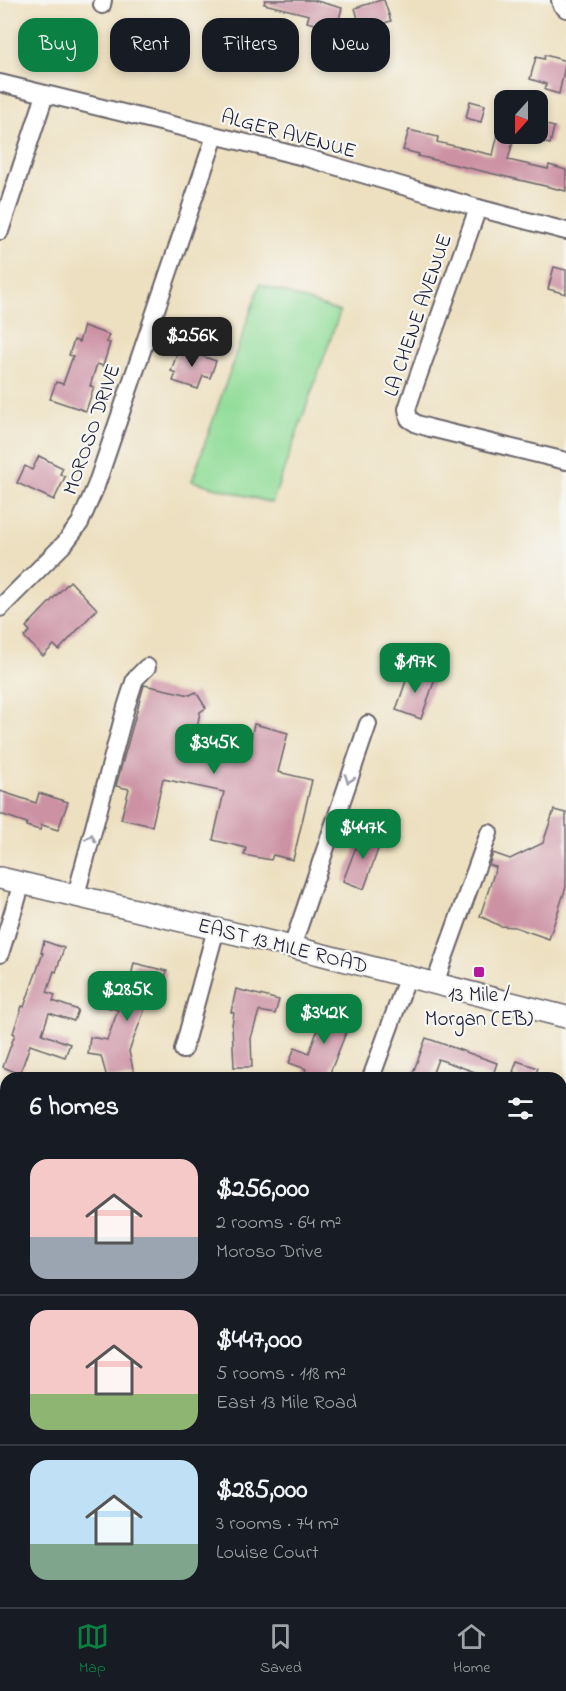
<!DOCTYPE html>
<html lang="en">
<head>
<meta charset="utf-8">
<style>
  :root { --surface:#171b24; --page:#20242c; --text:#f1f3f6; --muted:#9ea1a6; --line:#363941; --accent:#0b8043 }
  body { margin:0; font-family:"Indie Flower",sans-serif; background:var(--page); color:var(--text); height:100vh; display:flex; flex-direction:column; font-size:22px; white-space:nowrap }
  * { box-sizing:border-box; margin:0 }
  p { font-size:20px; color:var(--muted) }
  .icon { flex:none; width:33px; height:33px; fill:none; stroke:currentColor; stroke-width:2; stroke-linecap:round; stroke-linejoin:round }
  .map { position:relative; flex:1; overflow:hidden }
  .side { position:absolute; left:0px; top:1072px; width:567px; height:536px; display:flex; flex-direction:column; background:var(--surface); border-radius:18px 18px 0 0; box-shadow:0 3px 9px #0003 }
  .side>* { flex:none }
  .banner { position:absolute; left:18px; top:18px; width:531px; height:54px; display:flex; gap:12px }
  .needle { width:39px; rotate:201deg }
  .controls { position:absolute; left:494px; top:90px; display:grid; gap:12px }
  .controls a { display:grid; place-items:center; width:54px; height:54px; border-radius:12px; background:var(--surface); box-shadow:0 3px 9px #0003; font-size:30px }
  .price { position:absolute; translate:-50% -51px; padding:0 14px; border-radius:12px; background:var(--accent); color:#fff; font-size:20px; line-height:39px; filter:drop-shadow(0 2px 3px #0008) }
  .price::after { content:''; position:absolute; left:50%; top:36px; width:18px; height:14px; margin-left:-9px; background:inherit; clip-path:polygon(0 0,100% 0,50% 100%) }
  .price.on { background:#222; color:#fff }
  ul { padding:0; list-style:none }
  li { display:flex; align-items:center; gap:18px; height:150px; padding:0 30px }
  li+li { border-top:2px solid var(--line) }
  li span { display:grid; place-items:center; flex:none; width:168px; height:120px; border-radius:18px; color:#555 }
  li>.icon { margin-inline-start:auto }
  span .icon { width:72px; height:72px; fill:#fffc; stroke-width:1 }
  li b { font-size:26px }
  h2 { display:flex; justify-content:space-between; align-items:center; height:72px; padding:0 30px; font-size:26px }
  .tag { padding:0 21px; border-radius:18px; background:var(--surface); box-shadow:0 3px 9px #0003; font-size:21px; line-height:54px }
  .tag.on { background:var(--accent); color:#fff }
  .tabs { display:flex; justify-content:space-around; align-items:center; height:84px; border-top:2px solid var(--line); background:var(--surface); font-size:16px; color:var(--muted) }
  .tabs a { display:grid; justify-items:center; gap:3px }
  .tabs .on { color:var(--accent) }
  .map>svg:first-child { display:block }
  .green { fill:#92dd99; stroke:#5a806a; stroke-width:1.5 }
  .building { fill:#cc92a4 }
  .lines { fill:none; stroke-linecap:round; stroke-linejoin:round }
  .minor-casing { stroke:#69646a; stroke-width:20 }
  .major-casing { stroke:#69646a; stroke-width:24 }
  .minor { stroke:#fff; stroke-width:16 }
  .major { stroke:#fff; stroke-width:21 }
  .oneway { stroke:#9c9ca7 }
  .poi-dot { fill:#b5179e; stroke:#f6f6f2; stroke-width:2 }
  .labels { text-anchor:middle; stroke-width:4.5; stroke-linejoin:round; paint-order:stroke }
  .street-label { font-size:21px; fill:#22223b; stroke:#f6f6f2 }
  .poi-label { font-size:21px; fill:#22223b; stroke:#f6f6f2 }
</style>
</head>
<body>
<div class="map">
<svg width="566" height="1607" viewBox="0 0 566 1607">
  <rect width="100%" height="100%" fill="#f6f6f2"/>
  <filter id="ink" filterUnits="userSpaceOnUse"><feTurbulence type="fractalNoise" baseFrequency=".0167" numOctaves="2"/><feDisplacementMap in="SourceGraphic" scale="12" xChannelSelector="R" yChannelSelector="G"/><feConvolveMatrix kernelMatrix="1 2 1 2 8 2 1 2 1" color-interpolation-filters="sRGB"/></filter>
  <filter id="wash" filterUnits="userSpaceOnUse"><feTurbulence type="fractalNoise" baseFrequency=".008" numOctaves="4" result="noise"/><feDisplacementMap in="SourceGraphic" scale="24" xChannelSelector="R" yChannelSelector="G"/><feGaussianBlur stdDeviation="1.35" result="paint"/><feColorMatrix in="noise" values="0 0 0 0 0 0 0 0 0 0 0 0 0 0 0 0 0 1.4 0 .05"/><feComposite in="paint" operator="in"/></filter>
  <g filter="url(#wash)">
    <rect width="100%" height="100%" fill="#ede0c0"/>
    <polygon class="green" points="260,284 340,312 272,503 192,481"/>
    <g id="blocks">
      <g class="building">
        <polygon points="265,0 313,0 342,8 336,30 307,22 309,15 264,4"/>
        <polygon points="381,0 384,0 391,21 361,30 355,8"/>
        <polygon points="545,55 566,61 559,94 545,90 546,84 530,79 536,57 544,59"/>
        <polygon points="470,101 485,105 481,122 466,118"/>
        <polygon points="539,123 554,127 550,144 534,140"/>
        <polygon points="409,130 438,137 437,142 493,155 498,134 515,134 508,160 548,169 549,165 566,170 566,191 418,156 419,154 403,150"/>
        <polygon points="554,267 566,270 566,294 548,289"/>
        <polygon points="84,326 109,335 106,342 110,343 103,366 97,364 90,386 94,387 86,411 50,399 56,382 63,384 73,356 69,355 74,340 79,342"/>
        <polygon points="179,348 216,361 210,378 203,376 198,389 173,381 176,373 171,371"/>
        <polygon points="39,456 63,468 60,474 65,477 54,500 17,483 25,466 32,470"/>
        <polygon points="70,581 97,609 59,650 54,645 43,656 24,637 30,631 26,627"/>
        <polygon points="410,669 435,679 421,719 396,710"/>
        <polygon points="144,685 190,695 196,692 206,708 200,712 196,734 249,746 254,724 288,733 278,772 312,780 293,860 273,855 271,860 244,855 246,848 213,840 224,792 163,779 152,826 121,819 129,789 116,786"/>
        <polygon points="0,791 36,803 39,793 68,802 58,830 42,825 40,830 26,826 27,823 0,814"/>
        <polygon points="554,810 566,813 566,887 549,939 515,927 500,926 480,916 496,867 489,865 493,853 510,859 543,843"/>
        <polygon points="362,831 382,838 364,889 343,881"/>
        <polygon points="44,941 64,948 56,972 54,971 47,992 55,995 53,1001 78,1010 74,1021 49,1013 42,1034 70,1044 65,1057 30,1045 20,1074 3,1067 15,1034 13,1033 22,1006 24,1007 43,953 41,953"/>
        <polygon points="134,963 167,971 160,995 155,993 153,1002 148,1001 129,1051 135,1078 107,1078 101,1056 88,1054 90,1037 107,1040 118,1010 102,1006 106,992 131,999 136,978 131,976"/>
        <polygon points="236,989 279,1000 275,1014 259,1011 251,1038 252,1067 234,1067 232,1025 234,1013 231,1012"/>
        <polygon points="339,1009 356,1016 350,1031 347,1030 328,1078 303,1078 306,1069 289,1063 295,1047 309,1053 325,1010 337,1016"/>
        <polygon points="426,1038 497,1063 492,1078 438,1059 431,1078 411,1078"/>
        <polygon points="517,1061 538,1068 534,1078 516,1078 518,1074 513,1072"/>
      </g>
    </g>
  </g>
  <g filter="url(#ink)">
    <use href="#blocks" fill-opacity="0" stroke="#69646a" stroke-width="1.5"/>
    <g class="lines">
      <defs>
        <g id="minor">
          <polyline points="560,0 561,4 566,9"/>
          <polyline points="102,5 103,0"/>
          <polyline points="0,83 304,157 478,208 566,231"/>
          <polyline points="478,208 414,388 407,409 409,419 417,424 430,428 566,461"/>
          <polyline points="0,231 45,95"/>
          <polyline points="0,608 65,543 80,523 96,486 215,136"/>
          <polyline points="76,895 126,707 135,679 147,667"/>
          <polyline points="292,947 368,724"/>
          <polyline points="0,954 22,883"/>
          <polyline points="435,983 489,833"/>
          <polyline points="183,1050 216,929"/>
          <polyline points="371,1078 408,976"/>
          <polyline points="561,1110 566,1096"/>
          <polyline points="0,1564 6,1547"/>
          <polyline points="561,1580 566,1577"/>
          <polyline points="365,1602 378,1607"/>
          <polyline points="185,1607 186,1602"/>
          <polyline points="500,1607 512,1602"/>
        </g>
        <polyline id="major" points="0,878 292,947 566,1017"/>
      </defs>
      <use href="#minor" class="minor-casing"/>
      <use href="#major" class="major-casing"/>
      <use href="#minor" class="minor"/>
      <use href="#major" class="major"/>
    </g>
    <defs><path id="oneway-chevron" d="M-2-3.5L2.5 0L-2 3.5" fill="none" stroke-width="1.6" stroke-linecap="round" stroke-linejoin="round" transform="scale(1.5)"/></defs>
    <g class="oneway">
      <use href="#oneway-chevron" transform="translate(349 779) rotate(109)"/>
      <use href="#oneway-chevron" transform="translate(91 838) rotate(-75)"/>
    </g>
  </g>
  <rect class="poi-dot" x="473" y="966" width="12" height="12" rx="3"/>
  <g class="labels">
    <g class="street-label">
      <text transform="translate(289 133) rotate(15)" y="7">ALGER AVENUE</text>
      <text transform="translate(417 315) rotate(-71)" y="7">LA CHENE AVENUE</text>
      <text transform="translate(91 429) rotate(-71)" y="7">MOROSO DRIVE</text>
      <text transform="translate(283 945) rotate(14)" y="7">EAST 13 MILE ROAD</text>
    </g>
    <g class="poi-label">
      <text x="479" y="1001">13 Mile /<tspan x="479" dy="24">Morgan (EB)</tspan></text>
    </g>
  </g>
</svg>
<div class="controls">
<a><svg class="needle" viewBox="-14 -14 28 28"><path d="M0-13l5 13h-10z" fill="#e53935"/><path d="M0 13l5-13h-10z" fill="#9ea1a6"/></svg></a>
</div>
<b class="price on" style="left:192px;top:368px">$256K</b>
<b class="price" style="left:415px;top:694px">$197K</b>
<b class="price" style="left:214px;top:775px">$345K</b>
<b class="price" style="left:363px;top:860px">$447K</b>
<b class="price" style="left:127px;top:1022px">$285K</b>
<b class="price" style="left:324px;top:1045px">$342K</b>
<div class="banner">
<a class="tag on">Buy</a>
<a class="tag">Rent</a>
<a class="tag">Filters</a>
<a class="tag">New</a>
</div>
<section class="side">
<h2>6 homes<svg class="icon" aria-label="filters" viewBox="0 0 24 24"><path d="M4 7h16M4 17h16"/><circle cx="9" cy="7" r="2"/><circle cx="15" cy="17" r="2"/></svg></h2>
<ul>
<li><span style="background:linear-gradient(#f6c9c9 65%,#9aa5b1 0)"><svg class="icon" aria-label="home" viewBox="0 0 24 24"><path d="M3 11l9-7 9 7M6 9v11h12V9"/></svg></span><div><b>$256,000</b><p>2 rooms · 64 m²</p><p>Moroso Drive</p></div></li>
<li><span style="background:linear-gradient(#f6c9c9 70%,#8fb573 0)"><svg class="icon" aria-label="home" viewBox="0 0 24 24"><path d="M3 11l9-7 9 7M6 9v11h12V9"/></svg></span><div><b>$447,000</b><p>5 rooms · 118 m²</p><p>East 13 Mile Road</p></div></li>
<li><span style="background:linear-gradient(#bfe0f5 70%,#7fa58c 0)"><svg class="icon" aria-label="home" viewBox="0 0 24 24"><path d="M3 11l9-7 9 7M6 9v11h12V9"/></svg></span><div><b>$285,000</b><p>3 rooms · 74 m²</p><p>Louise Court</p></div></li>
</ul>
</section>
</div>
<nav class="tabs">
<a class="on"><svg class="icon" aria-label="map" viewBox="0 0 24 24"><path d="M3 6l6-2 6 2 6-2v14l-6 2-6-2-6 2zM9 4v14M15 6v14"/></svg>Map</a>
<a><svg class="icon" aria-label="saved" viewBox="0 0 24 24"><path d="M7 4h10v16l-5-4-5 4z"/></svg>Saved</a>
<a><svg class="icon" aria-label="home" viewBox="0 0 24 24"><path d="M3 11l9-7 9 7M6 9v11h12V9"/></svg>Home</a>
</nav>
</body>
</html>
